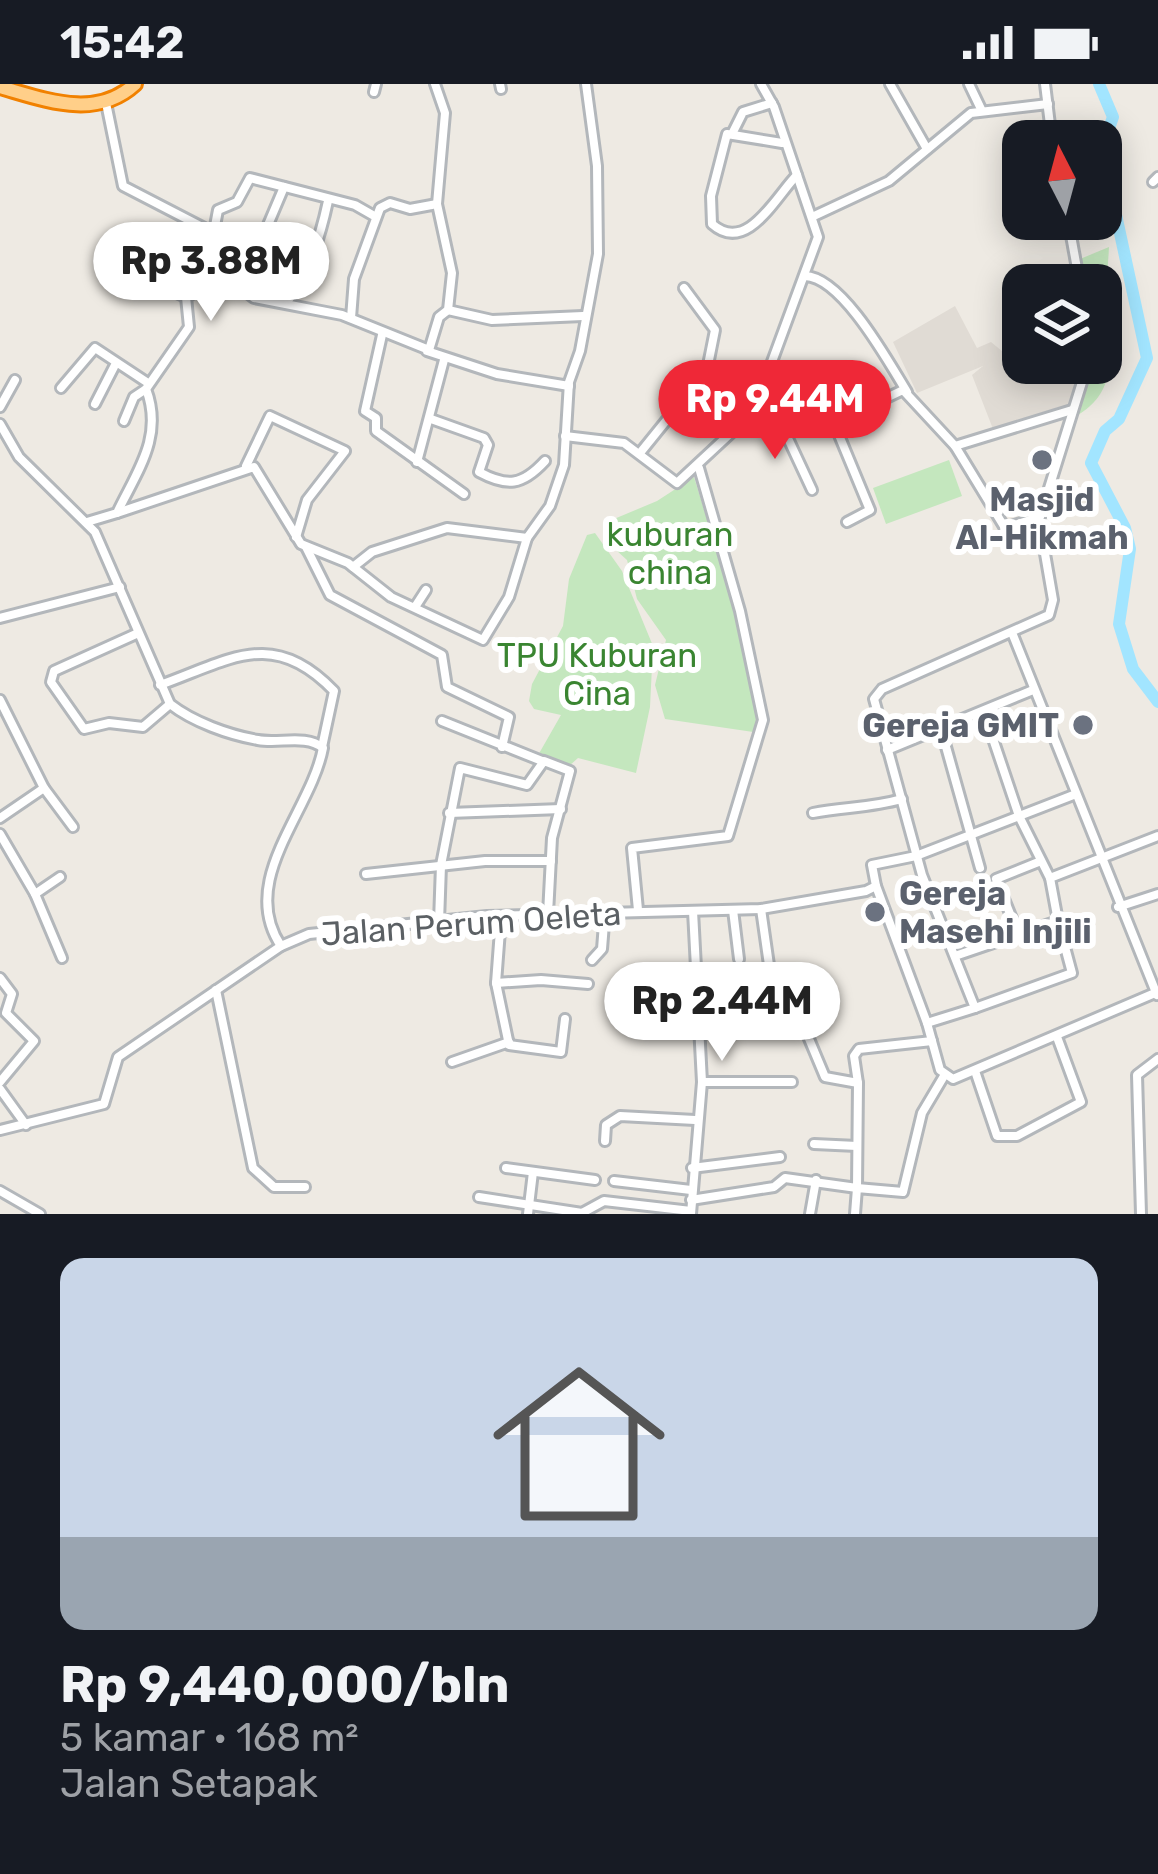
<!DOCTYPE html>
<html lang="id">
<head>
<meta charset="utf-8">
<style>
  :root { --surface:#171b24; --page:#242831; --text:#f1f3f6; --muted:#9ea1a6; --accent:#ef2837 }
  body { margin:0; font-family:Rubik,sans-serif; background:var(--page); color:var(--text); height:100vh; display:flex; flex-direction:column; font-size:45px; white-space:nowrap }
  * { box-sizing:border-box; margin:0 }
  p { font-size:39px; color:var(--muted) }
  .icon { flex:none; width:66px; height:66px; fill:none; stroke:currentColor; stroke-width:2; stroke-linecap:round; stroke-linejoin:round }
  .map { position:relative; height:1130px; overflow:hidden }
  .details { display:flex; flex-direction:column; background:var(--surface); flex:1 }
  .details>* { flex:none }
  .needle { width:78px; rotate:354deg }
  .buttons { position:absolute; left:1002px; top:36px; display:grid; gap:24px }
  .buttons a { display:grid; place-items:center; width:120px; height:120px; border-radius:24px; background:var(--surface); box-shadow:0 6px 30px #0003; font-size:60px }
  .price { position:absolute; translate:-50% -102px; padding:0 27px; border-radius:42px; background:#fff; color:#222; font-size:39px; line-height:78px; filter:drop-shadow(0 3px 6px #0008) }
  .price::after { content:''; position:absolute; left:50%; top:72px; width:36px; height:27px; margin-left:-18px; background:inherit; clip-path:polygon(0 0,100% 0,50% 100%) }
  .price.active { background:var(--accent); color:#fff }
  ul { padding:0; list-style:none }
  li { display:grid; align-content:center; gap:24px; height:636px; padding:0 60px }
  li span { display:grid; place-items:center; height:372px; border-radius:24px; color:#555 }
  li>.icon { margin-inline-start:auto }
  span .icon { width:216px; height:216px; fill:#fffc; stroke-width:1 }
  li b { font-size:51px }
  .status { display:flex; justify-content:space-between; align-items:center; height:84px; padding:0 60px; background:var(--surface); direction:ltr }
  .status svg { height:33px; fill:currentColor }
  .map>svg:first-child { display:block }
  .education { fill:#e0dbd4 }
  .green { fill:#c4e7be }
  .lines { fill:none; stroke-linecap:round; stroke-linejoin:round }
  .river { stroke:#a2e5ff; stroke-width:12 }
  .minor-casing { stroke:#b3b7bb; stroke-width:14 }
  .highway-casing { stroke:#f18100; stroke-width:18 }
  .minor { stroke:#fff; stroke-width:8 }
  .highway { stroke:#ffcf89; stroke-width:12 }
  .worship-dot { fill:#6b7280; stroke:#fff; stroke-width:4.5 }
  .labels { text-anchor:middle; stroke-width:12; stroke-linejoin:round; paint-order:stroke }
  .worship-label { font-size:33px; font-weight:bold; fill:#5b616d; stroke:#fff }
  .park-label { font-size:33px; fill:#3a8531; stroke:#fff }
  .street-label { font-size:33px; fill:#5b6064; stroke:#fff }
</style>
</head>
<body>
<div class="status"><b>15:42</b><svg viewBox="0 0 49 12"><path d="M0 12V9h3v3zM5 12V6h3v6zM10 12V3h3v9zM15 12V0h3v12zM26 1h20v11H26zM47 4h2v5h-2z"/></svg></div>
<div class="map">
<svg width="1158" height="1130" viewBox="0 0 1158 1130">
  <rect width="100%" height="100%" fill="#eeeae3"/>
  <polygon class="education" points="955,222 977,264 991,258 1008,272 1023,262 1023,279 1079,279 1072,321 993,345 972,291 983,282 917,309 893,258"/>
  <g class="green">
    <path d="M1109,163C1108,182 1106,201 1106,220C1106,265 1123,303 1078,331L1076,313L1086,279H1101V201H1083L1080,175Z"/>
    <polygon points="949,376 962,412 886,440 873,404"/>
    <polygon points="694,393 735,526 760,649 665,635 655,601 666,556 637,515 627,476 605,456 614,435 657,417"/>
    <polygon points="595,449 622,487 653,562 650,623 636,689 578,674 569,682 537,673 561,631 534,625 529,617 532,600 563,542 569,495 587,451"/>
  </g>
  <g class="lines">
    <polyline class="river" points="1099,0 1113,33 1107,50 1116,72 1110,103 1147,274 1119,335 1105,347 1091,379 1125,444 1130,465 1119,540 1133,585 1158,618"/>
    <defs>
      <g id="minor">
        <polyline points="500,0 501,5"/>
        <polyline points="890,0 927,65"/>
        <polyline points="969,0 981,25"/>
        <polyline points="1045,0 1052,57"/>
        <polyline points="374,8 376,0"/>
        <polyline points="106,19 123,102 212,148"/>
        <polyline points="733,48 743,28 772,19"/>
        <path d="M782,59L727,50L711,112L712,140C747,171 776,112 797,91"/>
        <polyline points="1153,98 1158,93"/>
        <polyline points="814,132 889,97 971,29 1048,20"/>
        <polyline points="376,133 355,121 250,94 237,118 218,126 208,179 254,214 342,231 429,266 439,233 448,226 452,189 437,120 445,29 435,0"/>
        <polyline points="1068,135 1080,201"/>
        <polyline points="133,190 186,213"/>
        <path d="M805,192C842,193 888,277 907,308"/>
        <polyline points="186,213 251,181 284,103"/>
        <path d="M287,218C308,191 321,150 328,117"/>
        <polyline points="448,226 492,236 583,232"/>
        <polyline points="351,234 354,195 380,124 390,119 410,125 437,120"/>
        <polyline points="382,251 365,327 376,334 376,347 464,410"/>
        <polyline points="427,267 497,290 569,302"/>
        <polyline points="61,304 95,264 148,299"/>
        <polyline points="95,320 116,279"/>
        <polyline points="0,323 15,296"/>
        <polyline points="748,326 834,339 903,306 955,362 1005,444 1040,433 1088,279"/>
        <polyline points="778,333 812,406"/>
        <path d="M431,335L484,354L488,361L479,388C507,403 522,402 545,377"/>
        <polyline points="124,337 134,313 146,305"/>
        <polyline points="834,339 870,426 847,438"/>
        <path d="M0,340L19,373L95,448L170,620C193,638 229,651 258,656C279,660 306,650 323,664C311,728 237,796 281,862"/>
        <polyline points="565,352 624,359 677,399 733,347 763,302 818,153 774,23 761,0"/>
        <polyline points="955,362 1072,326"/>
        <polyline points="640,369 707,286 715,246 684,204"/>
        <polyline points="417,378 444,276"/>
        <polyline points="246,382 270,332 345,367 307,416 296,453"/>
        <polyline points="117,429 254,383 301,460 348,479 391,513 483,556 509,513 527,454 550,422 564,381 569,298 580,267 598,170 597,82 586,0"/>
        <polyline points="1039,435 1053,516 1049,531 882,605 874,615 922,791 975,924 927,939 940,986 953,995 1155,909"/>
        <path d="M87,438L117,429C137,387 164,353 146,305L189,243L186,213"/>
        <polyline points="306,463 330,511 442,571 447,603 509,633 502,663"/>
        <polyline points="353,483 372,468 447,444 527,454"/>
        <polyline points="415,523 426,506"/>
        <polyline points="0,534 120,503"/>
        <polyline points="136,550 54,587 51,598 84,645 109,639 143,643 170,620"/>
        <polyline points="1013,551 1157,911"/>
        <path d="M160,601C230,576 273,543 334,607L322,663"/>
        <polyline points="0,616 44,704 0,734"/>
        <polyline points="984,628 1019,732 1050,794"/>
        <polyline points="442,637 542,677"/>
        <polyline points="941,645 980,784"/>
        <polyline points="887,666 1033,606"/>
        <polyline points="44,704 73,743"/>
        <polyline points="449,729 561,725"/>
        <path d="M813,729C844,723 870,724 902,715"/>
        <polyline points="0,750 35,810"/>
        <polyline points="366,790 485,777 551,777"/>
        <polyline points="60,793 35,810 62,874"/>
        <polyline points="876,802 927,939"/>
        <polyline points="1118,823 1158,810"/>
        <polyline points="761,825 770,888"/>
        <polyline points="638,826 632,764 728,752 763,636 740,527 699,384"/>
        <polyline points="733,826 739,875"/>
        <polyline points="501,833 496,899 541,896 588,900"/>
        <polyline points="439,838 441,781 460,684 527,701 544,677 570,687 552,754 548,830"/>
        <polyline points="1019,852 996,795 1041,777"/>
        <polyline points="955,872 1058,837 1050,794 1158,752"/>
        <polyline points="592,876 602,865 605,827"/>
        <polyline points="0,894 12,910 6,929 34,957 0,998"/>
        <polyline points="496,899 509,961 561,968 565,935"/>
        <polyline points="216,906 253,1084 274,1103 305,1103"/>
        <polyline points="975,924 1072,889 1058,837"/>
        <polyline points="700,937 792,932 807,950 825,993 858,999 854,972 859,965 932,957"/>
        <polyline points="452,978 509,958"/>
        <polyline points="975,987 997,1052 1017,1052 1081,1018 1057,953"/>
        <polyline points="702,998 792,998"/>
        <polyline points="0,1005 26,1041"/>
        <polyline points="0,1046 104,1020 118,973 281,862 309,850 487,832 761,825 866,807 876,802 872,781 916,772 1076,710"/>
        <polyline points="605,1057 606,1041 620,1032 695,1036"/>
        <polyline points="814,1060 857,1062"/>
        <polyline points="506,1084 595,1096"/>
        <polyline points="692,1084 780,1073"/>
        <polyline points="614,1097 691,1106"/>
        <polyline points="0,1107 40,1130"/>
        <polyline points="479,1113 582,1129 604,1117 691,1127"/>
        <polyline points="691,1116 774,1103 785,1094 857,1104 858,999"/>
        <polyline points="528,1130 533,1088"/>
        <polyline points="691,1130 702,998 693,827"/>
        <polyline points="810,1130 816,1096"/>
        <polyline points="855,1130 857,1104 903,1108 922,1029 944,992"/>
        <polyline points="1141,1130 1137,991 1158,975"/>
      </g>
      <path id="highway" d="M0,3C46,16 96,36 135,0"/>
    </defs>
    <use href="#minor" class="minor-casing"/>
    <use href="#highway" class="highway-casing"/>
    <use href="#minor" class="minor"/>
    <use href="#highway" class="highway"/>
  </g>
  <g class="worship-dot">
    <circle cx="1042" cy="376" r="12"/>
    <circle cx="1083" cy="641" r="12"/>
    <circle cx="875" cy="828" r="12"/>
  </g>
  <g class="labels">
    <g class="worship-label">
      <text x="1042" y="427">Masjid<tspan x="1042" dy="38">Al-Hikmah</tspan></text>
      <text x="1059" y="653" text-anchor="end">Gereja GMIT</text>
      <text x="899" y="821" text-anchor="start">Gereja<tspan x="899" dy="38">Masehi Injili</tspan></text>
    </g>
    <g class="park-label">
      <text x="670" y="462">kuburan<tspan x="670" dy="38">china</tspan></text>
      <text x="597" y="583">TPU Kuburan<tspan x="597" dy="38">Cina</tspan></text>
    </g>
    <g class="street-label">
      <text transform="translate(471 839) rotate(-4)" y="12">Jalan Perum Oeleta</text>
    </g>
  </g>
</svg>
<div class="buttons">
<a><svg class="needle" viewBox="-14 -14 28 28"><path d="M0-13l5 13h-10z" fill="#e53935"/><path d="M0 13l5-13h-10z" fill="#9ea1a6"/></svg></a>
<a><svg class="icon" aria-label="layers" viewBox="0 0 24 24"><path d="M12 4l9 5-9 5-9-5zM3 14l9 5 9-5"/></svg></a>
</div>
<b class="price" style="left:211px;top:240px">Rp 3.88M</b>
<b class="price active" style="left:775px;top:378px">Rp 9.44M</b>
<b class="price" style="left:722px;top:980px">Rp 2.44M</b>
</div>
<section class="details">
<ul>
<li><span style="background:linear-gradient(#c9d6e8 75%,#9aa5b1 0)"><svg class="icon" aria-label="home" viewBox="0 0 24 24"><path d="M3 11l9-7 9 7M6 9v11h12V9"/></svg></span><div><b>Rp 9,440,000/bln</b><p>5 kamar · 168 m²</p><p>Jalan Setapak</p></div></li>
</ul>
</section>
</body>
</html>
